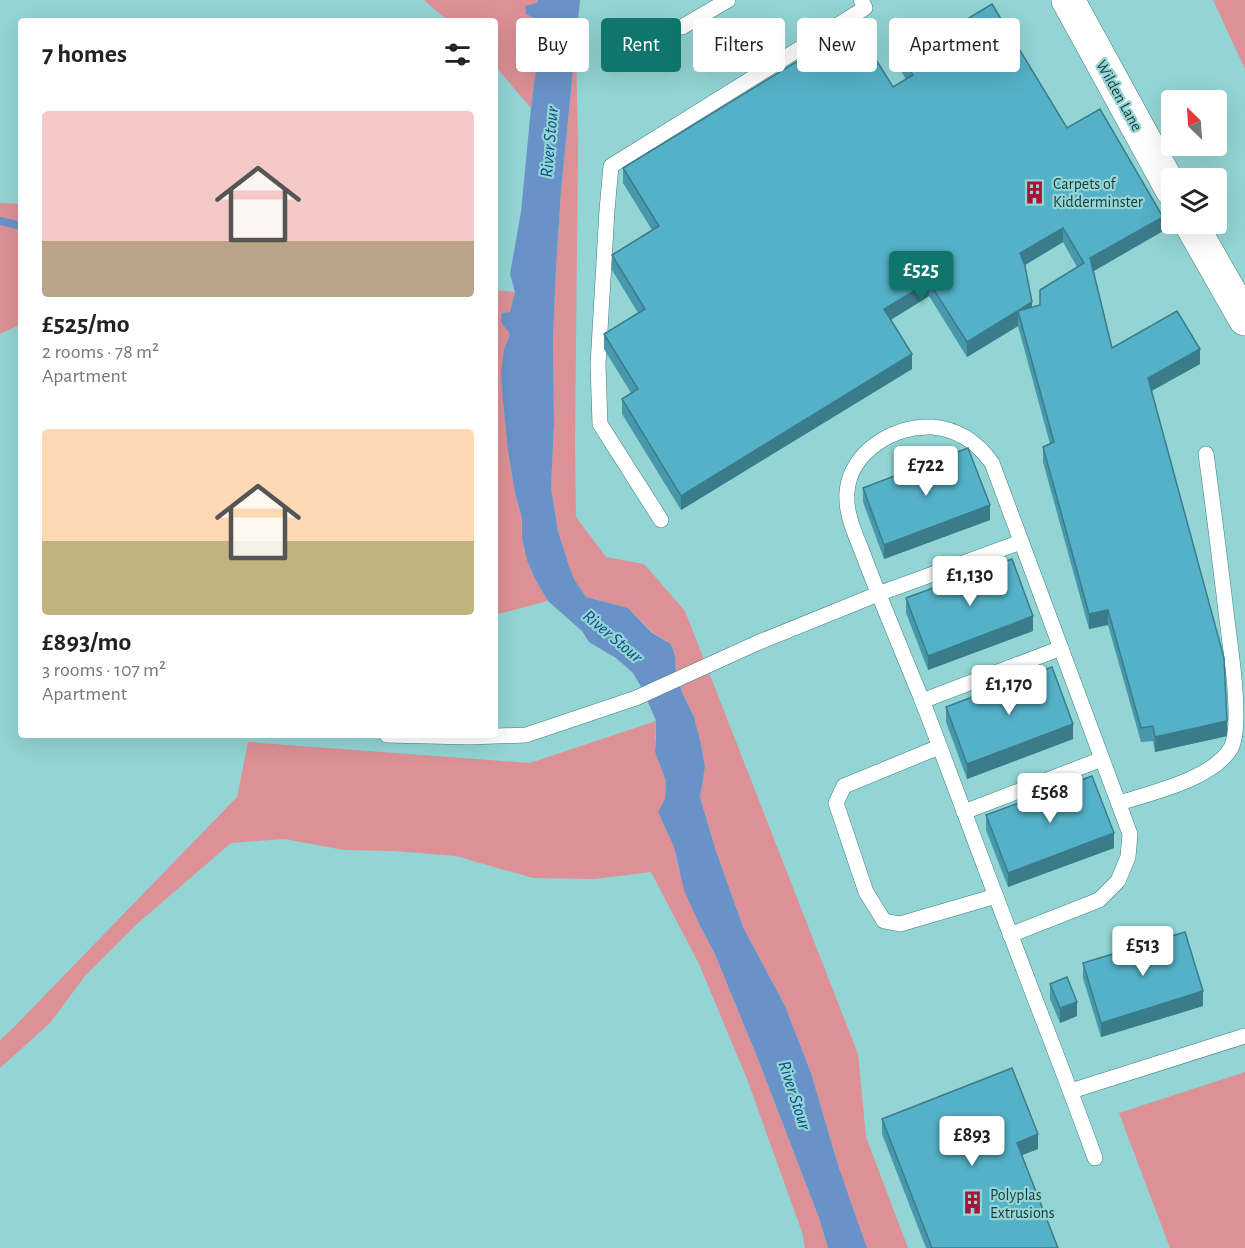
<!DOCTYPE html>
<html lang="en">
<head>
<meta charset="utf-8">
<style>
  :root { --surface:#fff; --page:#f6f6f6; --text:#222; --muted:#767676; --accent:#0f766e }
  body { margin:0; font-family:"Alegreya Sans",sans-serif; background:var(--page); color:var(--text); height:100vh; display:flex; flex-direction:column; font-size:22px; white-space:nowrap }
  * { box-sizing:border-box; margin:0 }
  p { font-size:20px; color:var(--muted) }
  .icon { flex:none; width:33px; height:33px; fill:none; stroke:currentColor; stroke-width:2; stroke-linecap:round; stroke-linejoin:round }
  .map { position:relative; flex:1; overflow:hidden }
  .drawer { position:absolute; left:18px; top:18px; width:480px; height:720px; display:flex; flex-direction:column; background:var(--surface); border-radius:6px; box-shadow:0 6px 24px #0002 }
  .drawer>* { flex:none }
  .banner { position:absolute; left:516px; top:18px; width:570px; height:54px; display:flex; gap:12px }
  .needle { width:39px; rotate:335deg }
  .fabs { position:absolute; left:1161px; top:90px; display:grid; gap:12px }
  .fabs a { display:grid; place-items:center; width:66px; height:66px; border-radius:6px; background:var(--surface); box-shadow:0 6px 24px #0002; font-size:30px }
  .price { position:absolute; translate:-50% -51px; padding:0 14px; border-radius:6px; background:#fff; color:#222; font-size:20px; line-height:39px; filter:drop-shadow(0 2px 3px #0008) }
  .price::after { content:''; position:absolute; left:50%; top:36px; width:18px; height:14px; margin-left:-9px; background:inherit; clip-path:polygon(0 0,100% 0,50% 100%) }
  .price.selected { background:var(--accent); color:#fff }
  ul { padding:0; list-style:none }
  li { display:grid; align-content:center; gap:12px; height:318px; padding:0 24px }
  li span { display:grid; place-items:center; height:186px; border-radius:6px; color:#555 }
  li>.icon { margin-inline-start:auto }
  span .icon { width:108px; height:108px; fill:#fffc; stroke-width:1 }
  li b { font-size:26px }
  h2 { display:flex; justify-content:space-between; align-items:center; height:72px; padding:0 24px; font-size:26px }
  .pill { padding:0 21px; border-radius:6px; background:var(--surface); box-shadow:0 6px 24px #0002; font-size:21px; line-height:54px }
  .pill.selected { background:var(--accent); color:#fff }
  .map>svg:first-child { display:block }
  .green { fill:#dd9196 }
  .water { fill:#6993c8 }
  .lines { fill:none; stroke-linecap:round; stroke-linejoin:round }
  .stream { stroke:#6993c8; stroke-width:8 }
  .lane-casing { stroke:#3c7e7e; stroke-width:16 }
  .secondary-casing { stroke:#3c7e7e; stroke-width:34 }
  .lane { stroke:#fff; stroke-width:15 }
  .secondary { stroke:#fff; stroke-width:33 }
  .wall { fill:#4898ab; fill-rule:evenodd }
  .shaded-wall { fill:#3b7c8b }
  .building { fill:#54b1c7; stroke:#3b7c8b; stroke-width:1.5 }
  .labels { text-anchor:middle; stroke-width:4.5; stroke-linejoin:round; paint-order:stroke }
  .street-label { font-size:16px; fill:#1e3939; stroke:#92d5d4 }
  .poi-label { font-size:16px; fill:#1e3939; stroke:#92d5d4; text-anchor:start }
  .water-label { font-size:18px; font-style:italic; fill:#0c4889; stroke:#92d5d4 }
</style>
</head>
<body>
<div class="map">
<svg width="1245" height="1248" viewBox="0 0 1245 1248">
  <rect width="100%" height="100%" fill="#92d5d4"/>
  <g class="green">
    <polygon points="424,0 538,0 537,2 526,14 535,19 541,28 531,108 495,66 495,21 448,21"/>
    <polygon points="1213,0 1245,0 1245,69"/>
    <polygon points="576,41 578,149 575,443 576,517 606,557 644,564 685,611 858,1054 866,1137 908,1248 867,1248 838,1165 811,1073 785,1006 743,927 715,848 700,797 705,767 700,740 694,717 682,692 676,674 675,656 671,644 653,633 628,608 586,597 574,579 569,566 558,531 551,487 554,425 553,339 556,268 561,191"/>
    <polygon points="0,203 21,204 21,324 0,334"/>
    <polygon points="495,290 515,292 510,313 510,334 504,350 503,401 508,451 515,493 522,518 522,538 527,559 536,581 548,601 495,615"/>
    <polygon points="656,721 655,752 666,781 665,799 658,812 674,847 678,867 700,926 714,952 758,1059 819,1218 828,1248 805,1248 802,1232 747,1079 699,964 651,872 594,879 533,878 456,856 394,851 344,850 284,839 231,843 138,923 85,976 50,1023 0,1068 0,1040 14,1027 237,797 248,742 530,763"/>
    <polygon points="1245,1072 1245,1248 1170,1248 1119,1113"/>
  </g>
  <polygon class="water" points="538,0 580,0 561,191 556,268 553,339 554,425 551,487 558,531 569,566 574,579 586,597 628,608 652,633 671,644 675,656 676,674 682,692 694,717 700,740 705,767 700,797 715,848 743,927 785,1006 811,1073 838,1165 867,1248 828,1248 819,1218 758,1059 714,952 700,926 684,890 674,847 658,812 665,799 666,781 655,752 656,738 656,721 643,690 633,673 616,658 589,642 582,631 548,601 536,581 527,560 522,538 522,518 515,493 508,451 503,401 501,373 504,350 510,334 501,322 502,313 510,312 515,292 510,274 521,212 531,108 541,28 535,19 526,14 525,6 537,3"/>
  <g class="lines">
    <polyline class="stream" points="0,221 21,226"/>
    <defs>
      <g id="lane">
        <polyline points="682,27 728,0"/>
        <polyline points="661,520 600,424 598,365 607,210 611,166 865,8 861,0"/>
        <polyline points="922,701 1061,648"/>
        <polyline points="387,735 469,737 526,735 636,698 757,643 878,594 1021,542"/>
        <polyline points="939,747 844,786 836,803 866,892 884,921 900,924 996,896"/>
        <path d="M1119,803C1151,793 1213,779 1231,748C1244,723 1228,634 1225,603C1219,553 1213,504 1206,454"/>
        <polyline points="964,812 1102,759"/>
        <path d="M1010,935L1099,900L1118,881L1128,857L1130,834L992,463C977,442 958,429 932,427C894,425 850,452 847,492C845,517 858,539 866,562C884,608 903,654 922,700C952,778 980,856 1010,933C1038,1008 1068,1083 1095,1158"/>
        <polyline points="1071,1091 1245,1036"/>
      </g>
      <g id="secondary">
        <polyline points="1068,0 1172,190"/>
        <polyline points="1191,224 1245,319"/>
      </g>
    </defs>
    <use href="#lane" class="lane-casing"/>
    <use href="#secondary" class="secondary-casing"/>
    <use href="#lane" class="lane"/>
    <use href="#secondary" class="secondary"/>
  </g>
  <g class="wall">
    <path d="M902,58L1067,128L1163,231L1094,271L1112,348L1200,364L1151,391L1227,736L1155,752L1153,741L1141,742L1108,625L1089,629L1043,462V447L1050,444L1018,326L967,357L929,296L891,320L912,369L681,510L622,414V399L631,393L604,349V334L638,313L612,270V255L652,230L623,183V168L893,87L906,79L902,73ZM1063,242L1077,267L1040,305L1032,307L1025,265Z"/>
    <polygon points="863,488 990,520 884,559 863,502"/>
    <polygon points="906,598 1033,631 928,670 906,613"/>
    <polygon points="946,707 1073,739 967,779 946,722"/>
    <polygon points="986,815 1114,848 1008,887 986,830"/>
    <polygon points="1083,963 1203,1006 1101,1037 1083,978"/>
    <polygon points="1050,984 1077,1016 1060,1023 1050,999"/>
    <polygon points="882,1119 1038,1149 1022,1155 1058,1248 926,1248 882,1134"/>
  </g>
  <g class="shaded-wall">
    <polygon points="1163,217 1163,231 1090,273 1090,258"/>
    <polygon points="1063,228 1063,242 1020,268 1020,253"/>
    <polygon points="929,282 929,296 884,324 884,309"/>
    <polygon points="1032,302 1032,317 1018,311 1018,326 967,357 967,342"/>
    <polygon points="1200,349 1200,364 1148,393 1148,378"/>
    <polygon points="912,354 912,369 681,510 681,496"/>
    <polygon points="990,505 990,520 884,559 884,545"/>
    <polygon points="1108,610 1108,625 1089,629 1089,614"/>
    <polygon points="1033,616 1033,631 928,670 928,656"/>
    <polygon points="1227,721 1227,736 1155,752 1155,737"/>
    <polygon points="1073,724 1073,739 967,779 967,764"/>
    <polygon points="1114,833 1114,848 1008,887 1008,873"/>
    <polygon points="1203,991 1203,1006 1101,1037 1101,1023"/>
    <polygon points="1077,1002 1077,1016 1060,1023 1060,1008"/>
    <polygon points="1038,1134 1038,1149 1017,1157 1017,1143"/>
  </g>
  <g class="building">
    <polygon points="992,4 1067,128 1100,109 1163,217 1090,258 1112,348 1177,311 1200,349 1148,378 1224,658 1227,721 1155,737 1153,726 1141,728 1108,610 1089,614 1043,447 1054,442 1018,311 1040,305 1040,290 1084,263 1063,228 1020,253 1025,266 1032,302 967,342 929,282 884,309 912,354 681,496 622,399 638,389 604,334 645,309 612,255 659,226 623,168 855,26 893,87 913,75 902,58"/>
    <polygon points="968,448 990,505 884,545 863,488"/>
    <polygon points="1012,559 1033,616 928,656 906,598"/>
    <polygon points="1052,667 1073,724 967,764 946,707"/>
    <polygon points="1092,776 1114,833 1008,873 986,815"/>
    <polygon points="1185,932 1203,991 1101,1023 1083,963"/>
    <polygon points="1067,977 1077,1002 1060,1008 1050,984"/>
    <polygon points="1012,1068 1038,1134 1017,1143 1058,1248 932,1248 882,1119"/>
  </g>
  <defs>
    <symbol id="building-bare" viewBox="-9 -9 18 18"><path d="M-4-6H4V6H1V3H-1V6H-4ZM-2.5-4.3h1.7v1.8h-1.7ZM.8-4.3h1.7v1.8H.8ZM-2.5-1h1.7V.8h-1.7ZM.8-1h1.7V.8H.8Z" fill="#a91239" stroke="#92d5d4" stroke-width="2.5" paint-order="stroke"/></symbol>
  </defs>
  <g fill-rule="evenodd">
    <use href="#building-bare" x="1018" y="176" width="33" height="33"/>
    <use href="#building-bare" x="956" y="1186" width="33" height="33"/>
  </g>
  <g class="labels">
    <g class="street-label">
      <text transform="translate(1120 95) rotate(61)" y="6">Wilden Lane</text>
    </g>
    <g class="poi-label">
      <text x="1053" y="189">Carpets of<tspan x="1053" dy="18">Kidderminster</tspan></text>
      <text x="990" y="1200">Polyplas<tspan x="990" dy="18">Extrusions</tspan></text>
    </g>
    <g class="water-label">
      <text transform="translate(549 142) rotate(-85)" y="6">River Stour</text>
      <text transform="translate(613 636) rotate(40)" y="6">River Stour</text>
      <text transform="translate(795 1095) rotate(72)" y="6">River Stour</text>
    </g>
  </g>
</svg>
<div class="fabs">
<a><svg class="needle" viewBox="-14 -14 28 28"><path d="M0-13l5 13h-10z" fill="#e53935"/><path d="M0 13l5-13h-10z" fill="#767676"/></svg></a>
<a><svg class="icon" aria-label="layers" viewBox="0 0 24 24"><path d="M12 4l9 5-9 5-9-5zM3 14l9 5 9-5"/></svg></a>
</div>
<b class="price selected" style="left:921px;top:302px">£525</b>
<b class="price" style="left:926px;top:497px">£722</b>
<b class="price" style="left:970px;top:607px">£1,130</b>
<b class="price" style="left:1009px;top:716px">£1,170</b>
<b class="price" style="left:1050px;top:824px">£568</b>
<b class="price" style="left:1143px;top:977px">£513</b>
<b class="price" style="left:972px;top:1167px">£893</b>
<div class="banner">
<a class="pill">Buy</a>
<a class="pill selected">Rent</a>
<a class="pill">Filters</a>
<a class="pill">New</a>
<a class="pill">Apartment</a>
</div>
<section class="drawer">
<h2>7 homes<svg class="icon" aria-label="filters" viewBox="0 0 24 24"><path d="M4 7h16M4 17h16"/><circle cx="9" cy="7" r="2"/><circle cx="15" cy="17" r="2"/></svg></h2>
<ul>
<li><span style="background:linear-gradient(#f6c9c9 70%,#b9a48a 0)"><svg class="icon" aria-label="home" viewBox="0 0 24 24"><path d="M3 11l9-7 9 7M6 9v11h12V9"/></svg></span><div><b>£525/mo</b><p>2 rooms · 78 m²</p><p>Apartment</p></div></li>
<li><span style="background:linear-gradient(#ffd9b3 60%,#c2b280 0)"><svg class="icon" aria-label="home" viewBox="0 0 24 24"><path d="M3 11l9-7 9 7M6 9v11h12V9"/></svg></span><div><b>£893/mo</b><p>3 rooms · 107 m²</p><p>Apartment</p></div></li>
</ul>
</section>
</div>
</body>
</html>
